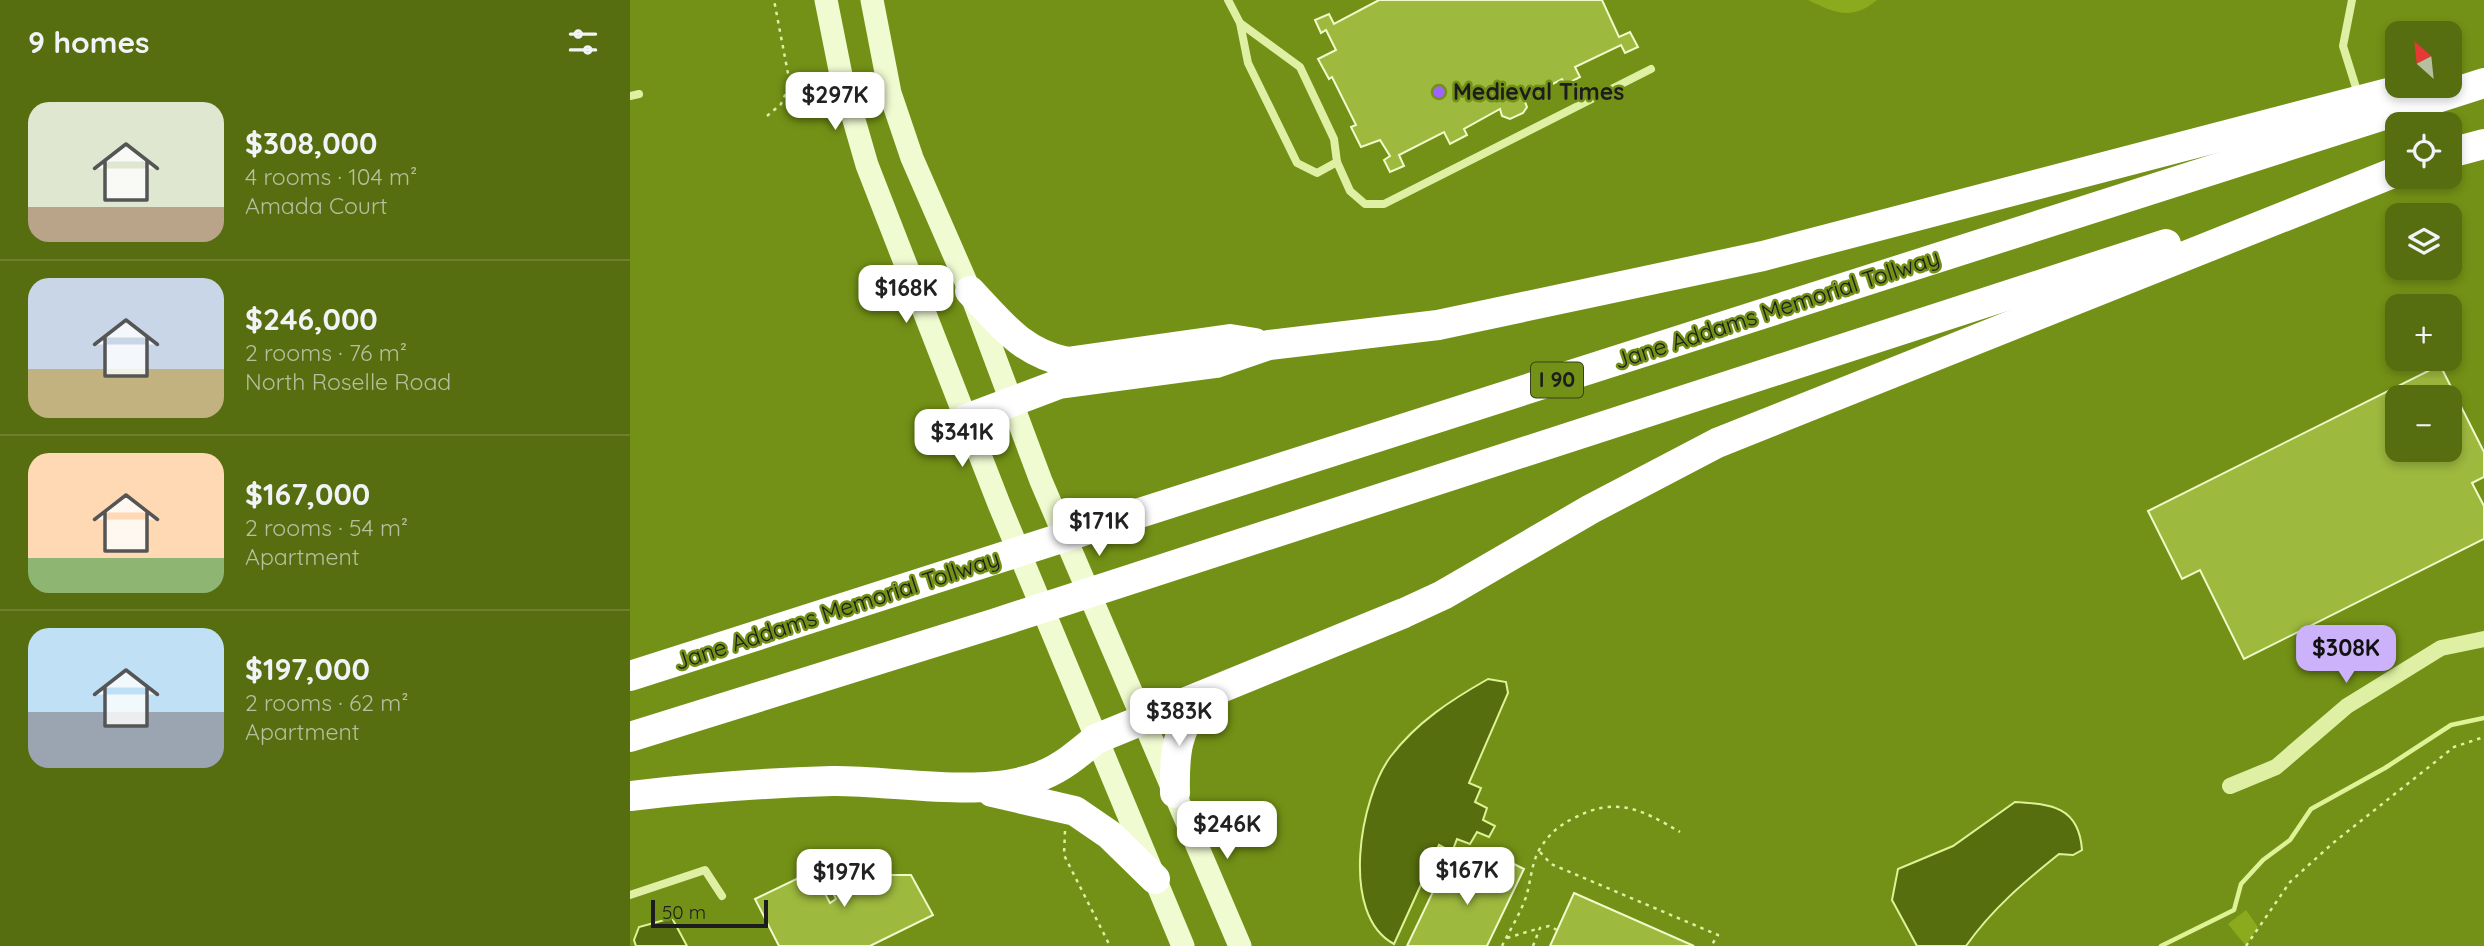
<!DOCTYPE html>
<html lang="en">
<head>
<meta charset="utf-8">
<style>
  :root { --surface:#566d10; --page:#5c7219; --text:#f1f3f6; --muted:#b6c09f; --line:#6c8030; --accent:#ccb2fa }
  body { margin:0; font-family:Quicksand,sans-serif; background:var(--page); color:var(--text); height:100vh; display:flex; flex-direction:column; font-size:26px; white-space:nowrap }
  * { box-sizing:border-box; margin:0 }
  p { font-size:23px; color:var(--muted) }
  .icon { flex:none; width:38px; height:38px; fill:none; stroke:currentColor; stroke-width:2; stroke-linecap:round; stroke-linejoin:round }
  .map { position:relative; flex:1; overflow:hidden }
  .drawer { display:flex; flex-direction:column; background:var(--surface); width:630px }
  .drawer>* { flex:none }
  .needle { width:46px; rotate:333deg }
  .tools { position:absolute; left:1755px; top:21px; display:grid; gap:14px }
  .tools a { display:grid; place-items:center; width:77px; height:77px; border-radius:14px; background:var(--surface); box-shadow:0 4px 10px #0003; font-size:35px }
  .scale { position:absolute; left:21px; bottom:18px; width:117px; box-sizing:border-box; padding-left:7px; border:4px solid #1d1d1d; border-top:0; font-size:19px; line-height:24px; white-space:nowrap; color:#1d1d1d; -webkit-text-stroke:5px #739116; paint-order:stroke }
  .price { position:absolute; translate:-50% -60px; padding:0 16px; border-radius:14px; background:#fff; color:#222; font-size:23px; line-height:46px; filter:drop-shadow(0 2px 4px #0008) }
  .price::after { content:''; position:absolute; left:50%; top:42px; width:21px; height:16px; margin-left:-10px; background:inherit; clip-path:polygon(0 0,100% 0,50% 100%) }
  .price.active { background:var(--accent); color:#111 }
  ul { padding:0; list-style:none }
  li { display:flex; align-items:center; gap:21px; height:175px; padding:0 28px }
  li+li { border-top:2px solid var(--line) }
  li span { display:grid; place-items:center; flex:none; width:196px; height:140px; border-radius:21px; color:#555 }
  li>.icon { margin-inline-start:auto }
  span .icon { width:84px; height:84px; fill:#fffc; stroke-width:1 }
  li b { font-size:30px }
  h2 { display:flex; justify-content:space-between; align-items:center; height:84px; padding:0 28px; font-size:30px }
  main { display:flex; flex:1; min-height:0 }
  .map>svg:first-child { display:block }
  .green { fill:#8baa1e }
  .water { fill:#566e0e; stroke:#dff396; stroke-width:2 }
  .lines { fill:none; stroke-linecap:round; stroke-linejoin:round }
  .stream { stroke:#dff396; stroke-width:4.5 }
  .building { fill:#9db93e; stroke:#f1fbca; stroke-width:2; fill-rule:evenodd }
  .path { stroke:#dff0a4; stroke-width:2.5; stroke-dasharray:3.5 5; stroke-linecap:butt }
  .service { stroke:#dff0a4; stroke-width:8 }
  .minor { stroke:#dff0a4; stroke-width:16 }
  .secondary { stroke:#f1fbd2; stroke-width:23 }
  .motorway { stroke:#fff; stroke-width:30 }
  .poi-dot { fill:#9f63ff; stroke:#739116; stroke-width:2.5 }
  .labels { text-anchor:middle; stroke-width:5; stroke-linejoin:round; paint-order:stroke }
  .shield { fill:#739116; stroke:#37401b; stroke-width:2 }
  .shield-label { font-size:21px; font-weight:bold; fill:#1d1d1d }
  .poi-label { font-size:23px; font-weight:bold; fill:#1d1d1d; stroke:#739116; text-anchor:start }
  .street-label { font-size:23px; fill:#1d1d1d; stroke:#739116 }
</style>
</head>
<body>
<main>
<section class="drawer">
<h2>9 homes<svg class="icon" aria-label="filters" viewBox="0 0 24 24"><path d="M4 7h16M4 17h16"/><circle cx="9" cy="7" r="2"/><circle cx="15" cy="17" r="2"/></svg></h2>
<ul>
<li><span style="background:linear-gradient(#dfe7d0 75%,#b9a48a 0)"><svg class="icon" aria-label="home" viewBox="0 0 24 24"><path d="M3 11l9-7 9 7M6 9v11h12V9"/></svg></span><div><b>$308,000</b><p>4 rooms · 104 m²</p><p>Amada Court</p></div></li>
<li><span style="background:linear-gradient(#c9d6e8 65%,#c2b280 0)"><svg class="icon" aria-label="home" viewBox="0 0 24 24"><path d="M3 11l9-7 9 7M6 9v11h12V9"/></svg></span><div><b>$246,000</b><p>2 rooms · 76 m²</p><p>North Roselle Road</p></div></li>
<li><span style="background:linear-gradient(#ffd9b3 75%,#8fb573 0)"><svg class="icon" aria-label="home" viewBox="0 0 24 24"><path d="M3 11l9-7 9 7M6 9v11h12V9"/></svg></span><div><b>$167,000</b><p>2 rooms · 54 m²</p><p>Apartment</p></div></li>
<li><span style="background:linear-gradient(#bfe0f5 60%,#9aa5b1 0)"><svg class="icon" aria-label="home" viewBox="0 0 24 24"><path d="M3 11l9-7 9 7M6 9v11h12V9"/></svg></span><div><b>$197,000</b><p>2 rooms · 62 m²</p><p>Apartment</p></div></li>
</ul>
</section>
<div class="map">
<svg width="1854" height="946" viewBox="0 0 1854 946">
  <rect width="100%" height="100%" fill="#739116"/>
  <g class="green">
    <path d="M1178,0H1247C1222,21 1205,13 1178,0Z"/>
    <polygon points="1616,910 1628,927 1616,946 1598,924"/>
  </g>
  <g class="water">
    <path d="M858,679L876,682L878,693L839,783L851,788L845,802L857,808L853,820L865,826L859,837L847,832L840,844L827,839L822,852L809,845L764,944C709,915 730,797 761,756C787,722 821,700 858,679Z"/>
    <path d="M1385,802C1422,804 1449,807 1452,850L1443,855L1429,854C1394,882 1362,909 1336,946H1287L1262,900L1268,869L1323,846Z"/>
    <polygon points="42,918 57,946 6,946 4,940 9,927"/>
  </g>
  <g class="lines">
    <polyline class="stream" points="1531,946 1604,910 1611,884 1633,860 1660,840 1681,809 1755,768 1821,725 1854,718"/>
  </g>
  <g class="building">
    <polygon points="749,0 972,0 989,37 1000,32 1008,47 995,53 991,45 945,67 950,77 935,85 932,79 894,99 897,107 893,113 880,119 872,116 870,109 834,129 837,135 820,144 814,132 769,155 774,166 760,172 754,160 760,156 750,140 731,147 721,127 726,125 702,77 699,79 688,59 706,50 696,30 691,33 685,20 699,14 704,24"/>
    <path d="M1810,365L1854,452V477L1842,483L1854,506V539L1614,659L1570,570L1552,579L1518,511ZM1768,397H1820V450H1768Z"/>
    <polygon points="866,855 894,869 857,946 777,946 810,877 822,883 828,870 840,876 846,862 860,868"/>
    <polygon points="243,861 250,875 281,875 303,915 240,946 149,946 125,899 183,871 200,903 206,899 198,883"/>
    <polygon points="944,893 1064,946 920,946"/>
  </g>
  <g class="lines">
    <g class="path">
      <polyline points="137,116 151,104 160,84 144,0"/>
      <polyline points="435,831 434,855 480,946"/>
      <polyline points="910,852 921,864 1088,935 1081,946"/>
      <polyline points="877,938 910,928"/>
      <path d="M872,946C880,930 890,914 896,897C901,881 901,865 909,850C919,834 928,826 944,818C986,796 1011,809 1050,832"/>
      <polyline points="903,946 910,928 919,926 927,930"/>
      <polyline points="1616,946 1660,882 1703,843 1824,747 1854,737"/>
    </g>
    <g class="service">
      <polyline points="598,0 610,23 618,63 667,163 687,173 707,162 704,139 670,67 610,23"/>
      <polyline points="1722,0 1713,46 1728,94"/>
      <polyline points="0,96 9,94"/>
      <polyline points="707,162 720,191 735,204 754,204 1021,69"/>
      <polyline points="0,895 75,870 92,896"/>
    </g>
    <polyline class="minor" points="1600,786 1646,767 1717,706 1811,648 1854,639"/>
    <g class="secondary">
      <polyline points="196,0 211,75 237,165 369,504 553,946"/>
      <polyline points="242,0 260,93 282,158 340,291 411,481 610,946"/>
    </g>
    <g class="motorway">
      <polyline points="1820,153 1854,144"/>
      <path d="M340,291C371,324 391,352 437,362L600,339L625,343"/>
      <polyline points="336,419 429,384 586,363 639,345 808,325 1133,256 1781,87"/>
      <polyline points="0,676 1854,83"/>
      <polyline points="0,737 366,623 1536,244"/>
      <polyline points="362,792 445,811 480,835 525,879"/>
      <path d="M545,793C544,750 547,734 569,697"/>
      <path d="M0,796C67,788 134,783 202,781C265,780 355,800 413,775C433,767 449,753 466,739L774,613L813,595L961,509L1087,443L1768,171"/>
    </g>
  </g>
  <circle class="poi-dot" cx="809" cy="92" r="7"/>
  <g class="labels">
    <rect class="shield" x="901" y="362.5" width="52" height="35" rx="5"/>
    <g class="shield-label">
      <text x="927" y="387">I 90</text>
    </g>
    <g class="poi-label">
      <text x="823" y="100">Medieval Times</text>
    </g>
    <g class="street-label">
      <text transform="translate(1147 309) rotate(-18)" y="8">Jane Addams Memorial Tollway</text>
      <text transform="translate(207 610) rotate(-18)" y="8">Jane Addams Memorial Tollway</text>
    </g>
  </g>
</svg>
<div class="tools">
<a><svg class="needle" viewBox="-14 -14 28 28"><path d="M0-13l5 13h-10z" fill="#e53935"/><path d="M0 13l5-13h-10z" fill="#b6c09f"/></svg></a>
<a><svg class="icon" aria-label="locate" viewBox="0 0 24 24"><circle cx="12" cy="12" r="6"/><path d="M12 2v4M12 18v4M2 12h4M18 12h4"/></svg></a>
<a><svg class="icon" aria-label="layers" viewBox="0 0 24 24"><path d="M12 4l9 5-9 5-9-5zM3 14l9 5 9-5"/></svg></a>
<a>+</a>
<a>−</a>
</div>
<div class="scale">50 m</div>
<b class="price" style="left:205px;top:132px">$297K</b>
<b class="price" style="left:276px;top:325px">$168K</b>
<b class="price" style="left:332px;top:469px">$341K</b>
<b class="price" style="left:469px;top:558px">$171K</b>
<b class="price active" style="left:1716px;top:685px">$308K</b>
<b class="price" style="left:549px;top:748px">$383K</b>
<b class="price" style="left:597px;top:861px">$246K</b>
<b class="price" style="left:837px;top:907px">$167K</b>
<b class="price" style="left:214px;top:909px">$197K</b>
</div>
</main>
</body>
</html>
